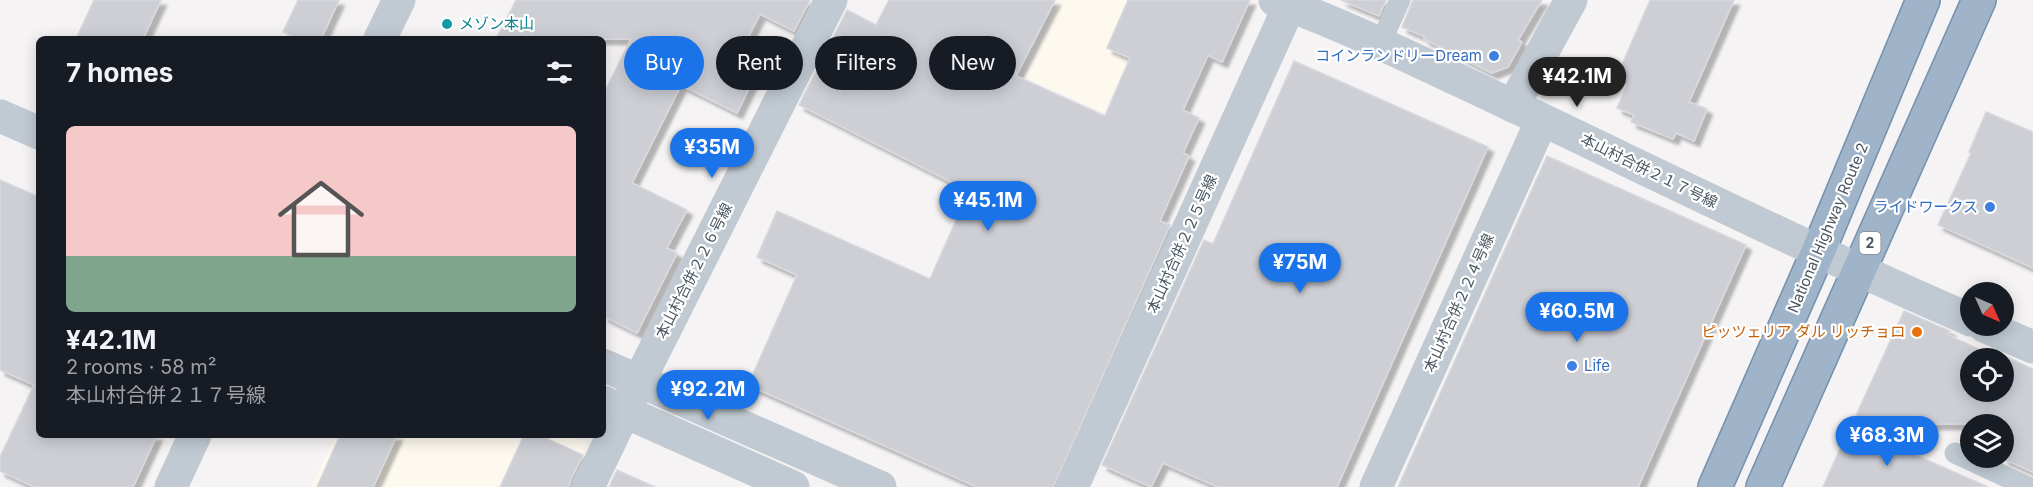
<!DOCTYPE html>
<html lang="en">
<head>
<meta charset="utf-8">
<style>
  :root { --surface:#171b24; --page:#20242c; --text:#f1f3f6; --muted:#9ea1a6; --line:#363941; --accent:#1a73e8 }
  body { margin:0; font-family:Inter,"Noto Sans JP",sans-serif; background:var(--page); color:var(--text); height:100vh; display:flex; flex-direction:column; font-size:22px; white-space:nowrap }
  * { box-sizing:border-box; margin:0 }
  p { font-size:20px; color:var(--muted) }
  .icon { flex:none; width:33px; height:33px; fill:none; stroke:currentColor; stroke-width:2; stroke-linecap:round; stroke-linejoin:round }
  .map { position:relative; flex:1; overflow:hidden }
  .details { position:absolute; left:36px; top:36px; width:570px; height:402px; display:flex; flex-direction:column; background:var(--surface); border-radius:9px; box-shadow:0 3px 15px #0003 }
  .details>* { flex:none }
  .top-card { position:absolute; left:624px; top:36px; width:570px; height:54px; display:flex; gap:12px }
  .needle { width:39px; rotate:135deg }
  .controls { position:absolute; left:1960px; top:282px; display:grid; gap:12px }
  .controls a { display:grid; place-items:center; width:54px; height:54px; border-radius:50%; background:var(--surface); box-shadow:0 3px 15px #0003; font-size:30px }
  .price { position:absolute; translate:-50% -51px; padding:0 14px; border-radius:21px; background:var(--accent); color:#fff; font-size:20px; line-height:39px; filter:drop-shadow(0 2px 3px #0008) }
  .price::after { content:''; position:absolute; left:50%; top:36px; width:18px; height:14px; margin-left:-9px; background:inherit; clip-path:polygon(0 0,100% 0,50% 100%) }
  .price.on { background:#222; color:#fff }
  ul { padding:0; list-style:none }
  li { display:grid; align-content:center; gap:12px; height:318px; padding:0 30px }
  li+li { border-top:2px solid var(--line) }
  li span { display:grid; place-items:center; height:186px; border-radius:9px; color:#555 }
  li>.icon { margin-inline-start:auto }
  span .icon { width:108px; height:108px; fill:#fffc; stroke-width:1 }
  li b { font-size:26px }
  h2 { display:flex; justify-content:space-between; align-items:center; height:72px; padding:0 30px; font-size:26px }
  .chip { padding:0 21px; border-radius:27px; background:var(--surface); box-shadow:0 3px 15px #0003; font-size:21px; line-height:54px }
  .chip.on { background:var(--accent); color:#fff }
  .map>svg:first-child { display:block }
  .commercial { fill:#fdf9ef }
  .building { fill:#cdcfd5; stroke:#d7d9de; stroke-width:1.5; fill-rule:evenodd; filter:url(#shadow) }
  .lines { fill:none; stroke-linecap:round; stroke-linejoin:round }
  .trunk-casing { stroke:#7690ad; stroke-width:36 }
  .service { stroke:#c1cad2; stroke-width:21 }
  .minor { stroke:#c1cad2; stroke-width:33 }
  .tertiary { stroke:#c1cad2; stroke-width:33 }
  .trunk { stroke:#9fb4c9; stroke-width:33 }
  .culture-dot { fill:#0f9aa8; stroke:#fff; stroke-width:2 }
  .shop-dot { fill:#3f7fe0; stroke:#fff; stroke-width:2 }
  .food-dot { fill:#e8710a; stroke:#fff; stroke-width:2 }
  .labels { text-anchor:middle; stroke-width:4.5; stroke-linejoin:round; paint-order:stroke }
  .shield { fill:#fff; stroke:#808990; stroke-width:1.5 }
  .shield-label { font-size:14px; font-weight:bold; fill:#4a5661 }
  .culture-label { font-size:15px; fill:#0d838f; stroke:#fff; text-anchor:start }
  .shop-label { font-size:15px; fill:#366cbe; stroke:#fff; text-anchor:end }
  .street-label { font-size:15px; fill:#4a5661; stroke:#fff }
  .food-label { font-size:15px; fill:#c56008; stroke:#fff; text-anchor:end }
</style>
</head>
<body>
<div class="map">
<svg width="2033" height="487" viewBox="0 0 2033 487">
  <defs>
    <filter id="shadow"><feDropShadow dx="5.5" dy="5.5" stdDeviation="1.5" flood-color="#0004"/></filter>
  </defs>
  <rect width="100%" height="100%" fill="#f5f3f3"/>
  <g class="commercial">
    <polygon points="1059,0 1155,0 1104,113 1024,77"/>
    <polygon points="336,435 571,435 587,442 567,487 311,487"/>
  </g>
  <g class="building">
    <polygon points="94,0 161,0 143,39 76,39"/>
    <polygon points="298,0 339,0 321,39 298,39 283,32"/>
    <polygon points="516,0 810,0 794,31 760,14 731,71 752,82 737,113 681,85 632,183 687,210 667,248 677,253 637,333 603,316 603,95 631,39 496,39"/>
    <polygon points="889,0 1055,0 1016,76 1105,116 1130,58 1107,48 1128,0 1250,0 1222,62 1208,55 1183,110 1199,118 1183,153 1189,156 1160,221 1170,225 1053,487 977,487 748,385 797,275 757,257 777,211 930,279 969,191 799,105 847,10 876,25"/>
    <polygon points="1341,0 1386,0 1379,16"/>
    <polygon points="1413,0 1542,0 1518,40 1522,42 1508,67 1492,73 1424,39 1425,37 1402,27"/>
    <polygon points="1650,0 1734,0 1689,102 1707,109 1694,141 1676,133 1673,139 1631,122 1634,115 1617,108 1629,81 1617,76"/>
    <polygon points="1294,61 1488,147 1337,487 1218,487 1163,463 1151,487 1102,465 1204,240 1213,244"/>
    <polygon points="1986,112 2033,132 2033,268 1938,225 1971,153 1969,152"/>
    <polygon points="1547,156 1746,245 1638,487 1398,487"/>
    <polygon points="0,180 39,197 39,435 157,435 133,487 34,487 0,471 0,457 34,385 0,370"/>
    <path d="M1904,311L1950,331L1948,335L1998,358L2000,354L2033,369V472L2004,459V424H1852ZM1971,358H2004V392H1971Z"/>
    <polygon points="1850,426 1988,487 1823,487"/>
    <polygon points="340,435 397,435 373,487 317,487"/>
    <polygon points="524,435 539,435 583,455 571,479 569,487 500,487"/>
    <polygon points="617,470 655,487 609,487"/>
  </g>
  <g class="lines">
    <defs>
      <g id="trunk">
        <polyline points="1715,487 1818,252 1923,0"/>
        <polyline points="1763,487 1979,0"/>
      </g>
    </defs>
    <use href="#trunk" class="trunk-casing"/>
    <g class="service">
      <polyline points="1380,44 1400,0"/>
      <polyline points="1955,453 2028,487"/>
    </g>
    <g class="minor">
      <path d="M1275,0C1354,29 1430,67 1507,103C1661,176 1814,252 1971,320"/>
      <polyline points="1513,106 1571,0"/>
      <polyline points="1984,326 2033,347"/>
      <polyline points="588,487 639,381 831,0"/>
      <polyline points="1072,487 1292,0"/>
      <polyline points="1376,487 1542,120"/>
    </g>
    <g class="tertiary">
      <polyline points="380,39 399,0"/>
      <polyline points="0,116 39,133"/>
      <polyline points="603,365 880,487"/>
      <polyline points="603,402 793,487"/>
      <polyline points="171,487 195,435"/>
    </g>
    <use href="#trunk" class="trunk"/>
  </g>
  <circle class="culture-dot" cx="447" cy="24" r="6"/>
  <g class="shop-dot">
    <circle cx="1494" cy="56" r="6"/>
    <circle cx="1990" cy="207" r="6"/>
    <circle cx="1572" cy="366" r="6"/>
  </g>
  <circle class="food-dot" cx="1917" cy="332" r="6"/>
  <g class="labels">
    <rect class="shield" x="1859.5" y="232" width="21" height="22" rx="4.5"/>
    <g class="shield-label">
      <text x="1870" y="248">2</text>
    </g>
    <g class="culture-label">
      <text x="459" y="29">メゾン本山</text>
    </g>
    <g class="shop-label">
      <text x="1482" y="61">コインランドリーDream</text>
      <text x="1978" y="212">ライドワークス</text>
      <text x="1584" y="371" text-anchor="start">Life</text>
    </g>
    <g class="street-label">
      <text transform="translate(1649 171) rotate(26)" y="5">本山村合併２１７号線</text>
      <text transform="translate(1828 228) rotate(-67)" y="5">National Highway Route 2</text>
      <text transform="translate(1182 244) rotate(-66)" y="5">本山村合併２２５号線</text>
      <text transform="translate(694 271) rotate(-63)" y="5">本山村合併２２６号線</text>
      <text transform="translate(1459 303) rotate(-66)" y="5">本山村合併２２４号線</text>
    </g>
    <g class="food-label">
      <text x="1905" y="337">ピッツェリア ダル リッチョロ</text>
    </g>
  </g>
</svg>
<div class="controls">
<a><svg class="needle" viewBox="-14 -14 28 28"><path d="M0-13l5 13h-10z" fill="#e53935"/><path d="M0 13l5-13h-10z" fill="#9ea1a6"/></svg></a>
<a><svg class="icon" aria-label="locate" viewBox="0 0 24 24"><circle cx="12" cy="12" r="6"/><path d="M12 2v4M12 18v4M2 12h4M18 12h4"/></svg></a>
<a><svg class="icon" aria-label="layers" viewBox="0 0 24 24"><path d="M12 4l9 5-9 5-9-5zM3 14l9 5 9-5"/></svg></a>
</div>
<b class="price on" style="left:1577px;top:108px">¥42.1M</b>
<b class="price" style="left:712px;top:179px">¥35M</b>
<b class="price" style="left:988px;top:232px">¥45.1M</b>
<b class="price" style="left:1300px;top:294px">¥75M</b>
<b class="price" style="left:1577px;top:343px">¥60.5M</b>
<b class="price" style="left:708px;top:421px">¥92.2M</b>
<b class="price" style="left:1887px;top:467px">¥68.3M</b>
<div class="top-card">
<a class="chip on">Buy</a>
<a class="chip">Rent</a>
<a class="chip">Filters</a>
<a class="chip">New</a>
</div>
<section class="details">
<h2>7 homes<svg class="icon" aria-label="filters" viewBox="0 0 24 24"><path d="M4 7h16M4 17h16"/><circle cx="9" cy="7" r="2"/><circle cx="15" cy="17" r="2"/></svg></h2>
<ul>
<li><span style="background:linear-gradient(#f6c9c9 70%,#7fa58c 0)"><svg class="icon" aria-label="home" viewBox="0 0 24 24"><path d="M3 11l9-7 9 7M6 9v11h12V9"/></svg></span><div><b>¥42.1M</b><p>2 rooms · 58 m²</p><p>本山村合併２１７号線</p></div></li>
</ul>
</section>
</div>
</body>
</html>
